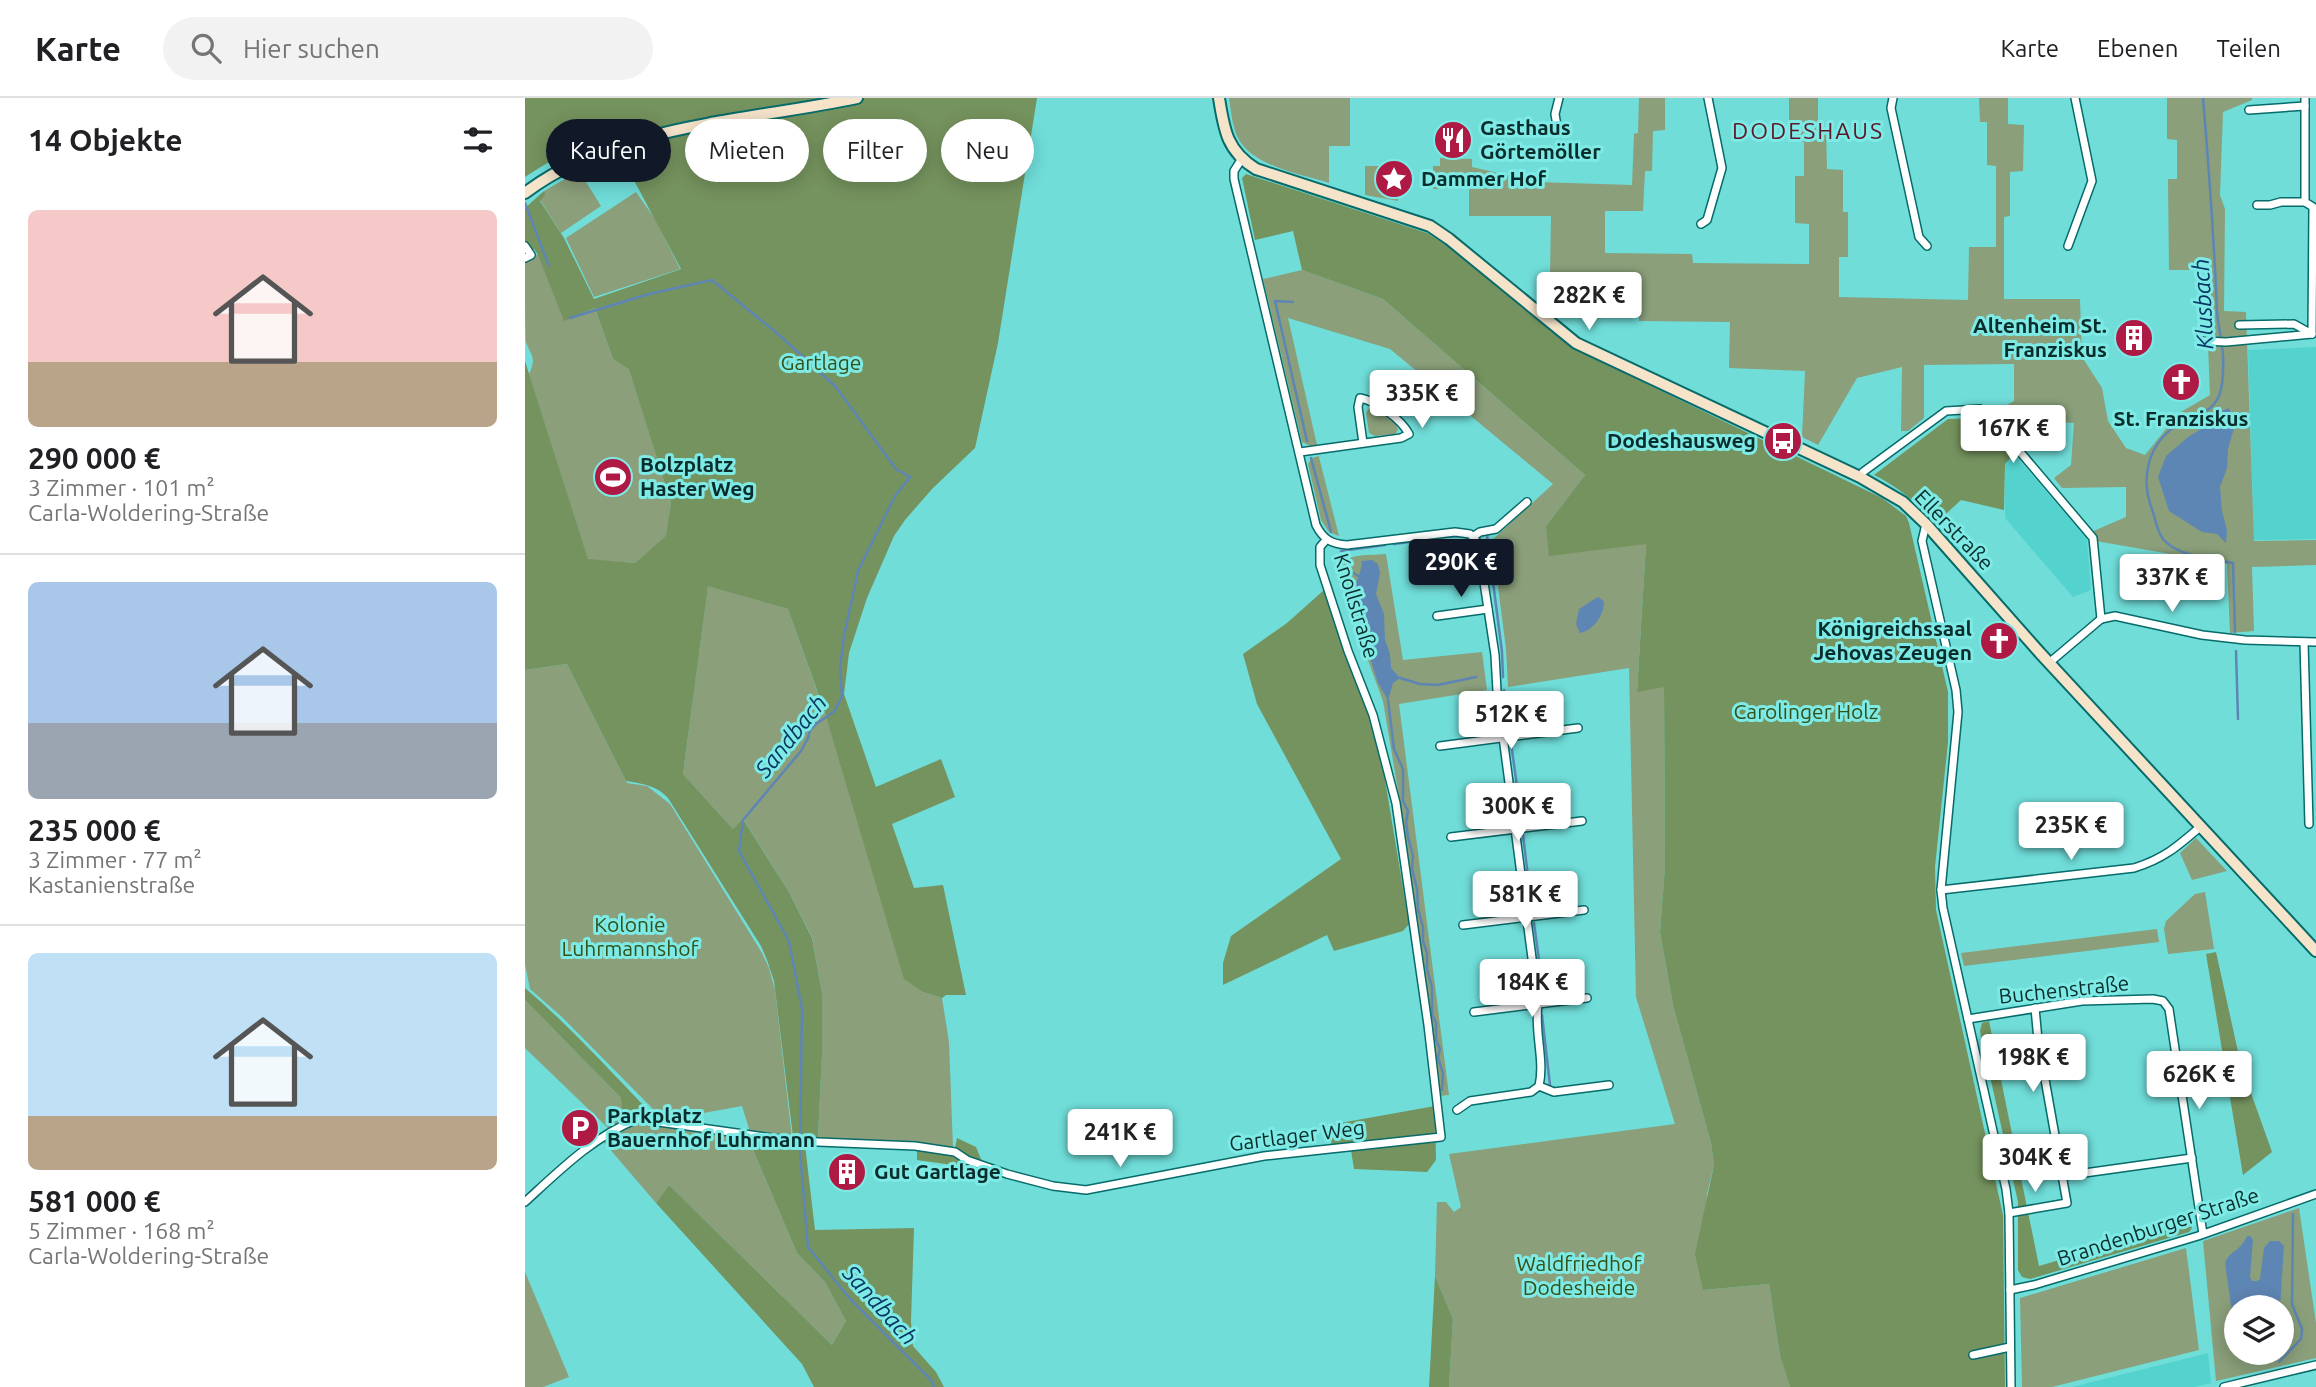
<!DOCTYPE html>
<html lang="de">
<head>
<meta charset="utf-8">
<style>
  :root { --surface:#fff; --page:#f2f2f2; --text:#202124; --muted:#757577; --line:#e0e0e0; --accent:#111827 }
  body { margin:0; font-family:Ubuntu,sans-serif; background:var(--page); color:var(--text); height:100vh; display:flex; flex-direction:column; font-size:26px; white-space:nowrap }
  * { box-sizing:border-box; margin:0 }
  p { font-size:23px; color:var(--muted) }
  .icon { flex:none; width:38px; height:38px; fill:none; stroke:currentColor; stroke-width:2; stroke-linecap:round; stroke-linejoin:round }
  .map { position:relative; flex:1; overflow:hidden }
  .drawer { display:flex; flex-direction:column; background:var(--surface); width:525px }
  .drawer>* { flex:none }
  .top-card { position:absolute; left:21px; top:21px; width:665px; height:63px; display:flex; gap:14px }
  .controls { position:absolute; left:1699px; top:1197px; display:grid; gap:14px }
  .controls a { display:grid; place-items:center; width:70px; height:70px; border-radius:50%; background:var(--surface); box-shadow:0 4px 18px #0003; font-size:35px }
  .price { position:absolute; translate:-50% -60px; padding:0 16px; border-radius:7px; background:#fff; color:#222; font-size:23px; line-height:46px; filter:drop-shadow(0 2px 4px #0008) }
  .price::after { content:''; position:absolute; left:50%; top:42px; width:21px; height:16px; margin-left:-10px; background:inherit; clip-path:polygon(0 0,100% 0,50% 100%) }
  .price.on { background:var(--accent); color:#fff }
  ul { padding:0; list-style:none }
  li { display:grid; align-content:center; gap:14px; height:371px; padding:0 28px }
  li+li { border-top:2px solid var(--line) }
  li span { display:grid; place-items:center; height:217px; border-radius:10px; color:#555 }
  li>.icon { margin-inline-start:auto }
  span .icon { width:126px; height:126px; fill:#fffc; stroke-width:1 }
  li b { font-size:30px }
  h2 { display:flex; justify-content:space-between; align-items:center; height:84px; padding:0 28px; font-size:30px }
  .pill { padding:0 24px; border-radius:32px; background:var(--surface); box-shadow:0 4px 18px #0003; font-size:24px; line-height:63px }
  .pill.on { background:var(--accent); color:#fff }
  header { display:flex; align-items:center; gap:42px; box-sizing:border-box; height:98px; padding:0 35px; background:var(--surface); border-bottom:2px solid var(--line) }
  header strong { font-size:33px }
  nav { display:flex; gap:38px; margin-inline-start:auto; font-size:24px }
  .search { width:490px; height:63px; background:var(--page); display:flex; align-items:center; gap:18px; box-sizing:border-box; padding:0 24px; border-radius:38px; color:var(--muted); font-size:26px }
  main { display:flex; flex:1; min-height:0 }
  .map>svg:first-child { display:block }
  .built { fill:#54d2ce }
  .green { fill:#8a9f7a; fill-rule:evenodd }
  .forest { fill:#75935e }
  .water { fill:#5e86b4 }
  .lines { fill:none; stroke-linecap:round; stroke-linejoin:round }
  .stream { stroke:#5e86b4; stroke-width:2.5 }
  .street-casing { stroke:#066b69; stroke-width:10 }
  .secondary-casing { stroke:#066b69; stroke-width:14 }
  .street { stroke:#fff; stroke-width:7 }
  .secondary { stroke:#f5e3ca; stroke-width:10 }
  .labels { text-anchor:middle; stroke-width:6; stroke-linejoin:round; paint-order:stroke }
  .poi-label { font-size:21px; font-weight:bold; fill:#082d2b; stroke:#7eeae6; text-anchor:start }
  .park-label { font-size:21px; fill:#345117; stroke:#7eeae6 }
  .street-label { font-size:21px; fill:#082d2b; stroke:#7eeae6 }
  .neighbourhood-label { font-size:23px; letter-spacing:2px; fill:#5d1827; stroke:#7eeae6 }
  .water-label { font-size:23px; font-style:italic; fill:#083662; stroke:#7eeae6 }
</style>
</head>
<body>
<header>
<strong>Karte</strong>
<div class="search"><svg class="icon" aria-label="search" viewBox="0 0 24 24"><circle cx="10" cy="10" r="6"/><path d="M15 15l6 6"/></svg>Hier suchen</div>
<nav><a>Karte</a><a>Ebenen</a><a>Teilen</a></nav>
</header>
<main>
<section class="drawer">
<h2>14 Objekte<svg class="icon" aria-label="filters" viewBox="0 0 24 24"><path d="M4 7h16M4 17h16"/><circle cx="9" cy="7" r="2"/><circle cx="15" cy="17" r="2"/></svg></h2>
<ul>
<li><span style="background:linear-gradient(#f6c9c9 70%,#b9a48a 0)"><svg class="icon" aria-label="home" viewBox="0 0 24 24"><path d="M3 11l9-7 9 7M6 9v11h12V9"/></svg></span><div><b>290 000 €</b><p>3 Zimmer · 101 m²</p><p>Carla-Woldering-Straße</p></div></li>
<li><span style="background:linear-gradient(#a9c7e8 65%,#9aa5b1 0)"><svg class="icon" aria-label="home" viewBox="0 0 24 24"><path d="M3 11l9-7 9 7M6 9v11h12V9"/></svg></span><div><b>235 000 €</b><p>3 Zimmer · 77 m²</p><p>Kastanienstraße</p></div></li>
<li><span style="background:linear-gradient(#bfe0f5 75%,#b9a48a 0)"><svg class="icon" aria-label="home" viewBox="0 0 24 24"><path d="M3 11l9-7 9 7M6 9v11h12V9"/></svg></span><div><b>581 000 €</b><p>5 Zimmer · 168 m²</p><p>Carla-Woldering-Straße</p></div></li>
</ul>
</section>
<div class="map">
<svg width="1791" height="1289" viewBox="0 0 1791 1289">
  <rect width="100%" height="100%" fill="#70ddd9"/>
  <g class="built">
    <polygon points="1791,249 1791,441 1729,442 1723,252"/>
    <polygon points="1489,356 1562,441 1566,492 1548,499 1480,420 1480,366"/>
    <polygon points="1683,1255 1686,1285 1670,1289 1547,1289"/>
  </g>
  <g class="green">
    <path d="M704,0H825V48H804V85C776,76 725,68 712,38C707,26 706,13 704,0Z"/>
    <polygon points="1114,0 1140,0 1140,32 1128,33 1127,73 1120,73 1118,113 1080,113 1080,155 1167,156 1168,165 1284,166 1284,126 1270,125 1270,78 1279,78 1279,44 1264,43 1264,0 1293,0 1293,28 1301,29 1302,71 1318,72 1318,114 1323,114 1323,159 1314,159 1314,199 1443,202 1444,149 1471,149 1471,68 1462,67 1462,24 1455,24 1454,0 1483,0 1483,26 1499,27 1498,73 1485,74 1485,118 1479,119 1479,201 1555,201 1557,259 1577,290 1583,323 1601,350 1620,357 1654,315 1685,297 1680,172 1644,172 1643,81 1652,81 1652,42 1642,41 1642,0 1727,0 1727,2 1698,14 1695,97 1700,111 1699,213 1721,214 1729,443 1791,442 1791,467 1727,469 1729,533 1705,535 1702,466 1571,443 1564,435 1601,419 1601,389 1537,390 1529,380 1546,367 1549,325 1506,322 1489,331 1471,313 1489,303 1489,266 1399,267 1399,320 1383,333 1376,333 1377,269 1332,280 1293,347 1277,339 1280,273 1204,270 1205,224 1114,223 1114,180 1025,176 1026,118 944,118 944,91 908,91 908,68 915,68 915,60 947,61 947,69 1012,84 1107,87 1109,36 1113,35"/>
    <polygon points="840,68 874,68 873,103 840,97"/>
    <polygon points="54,73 76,108 36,135 15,102 21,96 19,93"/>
    <polygon points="111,94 130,121 155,171 69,199 41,140"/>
    <path d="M13,156L39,222L70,210L88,261L104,270L146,405L142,438L110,465L63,462L4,276C12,259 6,258 1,244C0,233 0,179 0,163Z"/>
    <polygon points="777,172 858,201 1060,377 1021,428 1121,446 1112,593 1139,588 1140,769 1135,834 1148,907 1186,1045 1189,1067 1182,1096 1178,1192 1244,1186 1255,1258 1265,1289 924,1289 928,1221 910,1178 912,1104 921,1104 929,1114 936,1109 924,1056 1150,1026 1111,899 1104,570 983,589 981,551 967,442 1028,386 865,251 763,220 792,347 785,348 777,344 738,181"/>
    <polygon points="844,310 848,310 871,326 873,332 870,336 850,338 844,335 841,315"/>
    <polygon points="794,358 794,359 814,438 804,434 796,422 783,366 787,360"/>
    <path d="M861,456L878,562L957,554L962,592L874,606L924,997L915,998L875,704L858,603L811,475C814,454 843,458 861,456Z"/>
    <polygon points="183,487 263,511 398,894 417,900 424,944 428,1050 351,1042 293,1040 297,957 297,895 287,839 264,794 219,722 208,731 158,676"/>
    <polygon points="42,566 102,685 122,688 145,706 237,855 244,870 250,892 267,1040 225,1034 217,1008 173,1016 164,1023 156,1025 131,1017 127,1010 37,919 5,891 0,866 0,572"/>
    <polygon points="1671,740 1702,773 1667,782 1655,755"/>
    <polygon points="1680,794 1689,851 1643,856 1639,831 1641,823 1670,796"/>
    <polygon points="1632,831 1634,844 1439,868 1436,855"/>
    <polygon points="0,902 96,1000 97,1023 83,1030 0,950"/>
    <polygon points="114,1026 135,1026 223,1040 272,1155 300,1184 321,1223 307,1247 144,1087 131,1105 77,1042 103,1029"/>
    <path d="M1774,1110L1791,1225V1260L1691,1283L1678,1143ZM1712,1209H1757V1255H1712Z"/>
    <polygon points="1661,1150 1674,1252 1527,1289 1497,1289 1495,1200"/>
    <polygon points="0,1174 44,1279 18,1289 0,1289"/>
  </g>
  <g class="forest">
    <path d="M0,0H512L473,245L450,350L407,391L380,422L369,438L342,500L324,555L319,596L351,689L416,661L430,699L367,726L389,790L418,787L441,897H421L417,900L398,894L379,881L300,615L263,511L183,488L158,676L208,731L218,721L264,794L287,840L297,895V957L293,1039H268L249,883L242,862L236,848L143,700C131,687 118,686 101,683L42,566L0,572V263L63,461L110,465L141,438L146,405L104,271L88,261L70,210L39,223L13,157L9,151L0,156V110L19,93L21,96L15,103L39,140L69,201L156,171L85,37C54,47 27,61 0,79Z"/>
    <polygon points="721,76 902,135 918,145 1056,254 1357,400 1381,418 1384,425 1423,594 1423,644 1410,769 1411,812 1478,1117 1480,1289 1265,1289 1255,1258 1244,1186 1178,1192 1170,1156 1189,1067 1186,1045 1148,907 1135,834 1140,769 1139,589 1112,594 1121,446 1024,458 1021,428 1060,377 858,201 777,172 768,133 730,142 717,80"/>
    <path d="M1453,320L1489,356L1480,366L1479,412L1436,402L1411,425C1392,406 1374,389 1349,377L1423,321Z"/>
    <polygon points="799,492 854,646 884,826 878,833 809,853 802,837 698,887 698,865 706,838 816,761 732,606 718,556 762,525"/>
    <polygon points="1691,854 1716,967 1747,1054 1718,1077 1681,856"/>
    <path d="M0,890C45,928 84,972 125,1014L124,1018L97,1023L96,1000L0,902Z"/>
    <polygon points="1464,923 1514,1168 1666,1123 1667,1130 1664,1134 1505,1181 1497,1179 1493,1172 1493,1104 1455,933 1457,925"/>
    <polygon points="910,1008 911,1062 902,1074 829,1071 825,1046 807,1049 804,1027"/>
    <polygon points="223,1040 280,1047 290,1132 389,1130 386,1223 388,1248 411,1274 419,1289 289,1289 277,1266 131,1105 144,1087 307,1247 321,1223 300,1184 272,1155"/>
    <polygon points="432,1040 451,1049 458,1066 457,1071 392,1062 392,1050 429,1056"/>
    <polygon points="910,1178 928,1221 924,1289 904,1289"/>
  </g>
  <g class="water">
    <polygon points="1704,310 1709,330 1703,351 1702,370 1695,389 1697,413 1702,432 1701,445 1692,436 1677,434 1644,413 1633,379 1641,358 1663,339 1681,328 1694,314"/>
    <path d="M847,462L853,466L855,475L851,496L859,516L860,542L865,556L866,570L875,580L868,585L863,602L853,585L827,502C827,488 837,477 837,463Z"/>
    <path d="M1073,499L1079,503C1079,517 1069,532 1055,535L1051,526L1054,511Z"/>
    <path d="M1722,1138H1725L1728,1142L1725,1179L1727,1183H1732L1735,1181L1739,1150L1745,1143H1754L1759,1148L1755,1209H1712L1711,1249L1706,1245L1707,1214L1700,1165C1705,1152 1715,1154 1722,1138Z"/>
  </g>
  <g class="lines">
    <g class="stream">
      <path d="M1678,0C1684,71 1689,142 1692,213C1693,232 1700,250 1698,271C1698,282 1697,297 1689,306C1680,317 1664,320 1652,327C1623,346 1615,380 1627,411C1630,420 1632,433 1638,441C1653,459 1686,460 1708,465L1710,534"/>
      <polyline points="0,105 24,168"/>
      <polyline points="768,204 750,203 782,343"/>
      <polyline points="45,220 124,196 187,182 254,237 311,289 371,371 385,379 370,398 333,473 319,538 315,570 317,598 310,613 291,626 285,632 283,640 276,653 218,722 214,753 264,843 277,911 275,1054 283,1149 326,1202 406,1282 409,1289"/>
      <polyline points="786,360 806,434"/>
      <polyline points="962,437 977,554 978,579"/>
      <polyline points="919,439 935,438 944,440"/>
      <polyline points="893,443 909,441"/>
      <polyline points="869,446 885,444"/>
      <polyline points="816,453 860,447"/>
      <polyline points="822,471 833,478"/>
      <polyline points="1711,553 1713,621"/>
      <polyline points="875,580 895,586 913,587 951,579"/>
      <polyline points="979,592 984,632"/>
      <polyline points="863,602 869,651 878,671 878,703 883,713 881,724 883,739 888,758 887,770 892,791 893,811 898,829 898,843 902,855 902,871 907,889 907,917 911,924 911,942 915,951 913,959 918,976 917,992"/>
      <polyline points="986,645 997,724"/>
      <polyline points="998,737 1007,812"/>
      <polyline points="1009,825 1019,899"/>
      <polyline points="1017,917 1025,987"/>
      <polyline points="1754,1264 1776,1241 1777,1231 1767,1206 1768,1116"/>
    </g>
    <defs>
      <g id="street">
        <polyline points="1368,0 1366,10 1394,139 1402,148"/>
        <polyline points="1724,12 1780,8"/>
        <polyline points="1032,28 1030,16 1034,0"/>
        <path d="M716,62L709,73V81L791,427C798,441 806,446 822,447L930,434L945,436L953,445L970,557L972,593L1013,906C1009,934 1020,962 1014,988L1006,994L945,1003L932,1012"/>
        <polyline points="1732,107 1745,107 1756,104 1780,104"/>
        <polyline points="1176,126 1182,122 1197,70 1183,0"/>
        <polyline points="0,148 6,157 0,160"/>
        <polyline points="1543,148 1567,83 1550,0"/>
        <polyline points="1714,227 1769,226 1787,236 1788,109 1780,104 1780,0"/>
        <polyline points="1678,243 1701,244 1787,236"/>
        <path d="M775,354L876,340L884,336C876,321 851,303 835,300L833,309L838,345"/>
        <polyline points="1335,379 1338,374 1421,313 1455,311 1474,329 1568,440 1576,521"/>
        <polyline points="1401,426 1397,443 1431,592 1433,614 1416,792 1418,810 1481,1091 1484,1115 1486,1289"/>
        <polyline points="949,438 955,434 971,431 1002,404"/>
        <polyline points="912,518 963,511"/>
        <polyline points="1576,521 1590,518 1677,537 1720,542 1791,544"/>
        <polyline points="1779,544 1784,726"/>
        <polyline points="1524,565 1576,521"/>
        <polyline points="915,648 1053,630"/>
        <polyline points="926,739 1057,723"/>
        <path d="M1416,792L1609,770C1638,761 1652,749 1675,729"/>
        <polyline points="938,827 1059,812"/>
        <polyline points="949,914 1062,900"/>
        <polyline points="1443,921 1557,903 1628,901 1638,903 1644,911 1678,1136"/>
        <polyline points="1014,988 1029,994 1084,987"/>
        <polyline points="1538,1078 1667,1060"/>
        <path d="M0,1104C35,1072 68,1039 112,1021L269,1043L390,1048L430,1054L442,1062L482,1076L528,1088L561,1092L739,1058L916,1039L903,927L871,705L848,617L823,553L795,467V449L801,442"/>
        <polyline points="1484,1115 1542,1105 1513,942 1510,910"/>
        <polyline points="1485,1192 1509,1187 1673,1138 1791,1096"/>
        <polyline points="1448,1257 1485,1249"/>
        <polyline points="1699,1289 1791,1267"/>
      </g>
      <g id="secondary">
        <path d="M694,0C699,32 702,53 731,71L905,128L924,141L1051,245L1335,379L1378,404L1401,426L1515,555L1791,853"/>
        <path d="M0,95C91,26 224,23 332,0"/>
      </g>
    </defs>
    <use href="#street" class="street-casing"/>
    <use href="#secondary" class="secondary-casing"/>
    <use href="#street" class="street"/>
    <use href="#secondary" class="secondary"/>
  </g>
  <defs>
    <symbol id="restaurant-disc" viewBox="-11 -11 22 22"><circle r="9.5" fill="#ae1a44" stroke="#7eeae6"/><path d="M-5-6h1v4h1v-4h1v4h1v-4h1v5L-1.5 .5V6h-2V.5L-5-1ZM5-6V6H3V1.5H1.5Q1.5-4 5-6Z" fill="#fff"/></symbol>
    <symbol id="sight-disc" viewBox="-11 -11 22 22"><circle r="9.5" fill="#ae1a44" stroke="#7eeae6"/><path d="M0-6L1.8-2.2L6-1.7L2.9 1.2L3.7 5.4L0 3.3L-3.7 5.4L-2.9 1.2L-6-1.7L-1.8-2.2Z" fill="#fff"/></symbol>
    <symbol id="building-disc" viewBox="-11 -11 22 22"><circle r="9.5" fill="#ae1a44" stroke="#7eeae6"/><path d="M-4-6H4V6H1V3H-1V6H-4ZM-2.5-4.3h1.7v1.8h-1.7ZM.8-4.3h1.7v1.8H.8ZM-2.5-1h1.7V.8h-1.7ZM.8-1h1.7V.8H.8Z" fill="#fff"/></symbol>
    <symbol id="church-disc" viewBox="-11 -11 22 22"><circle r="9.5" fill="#ae1a44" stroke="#7eeae6"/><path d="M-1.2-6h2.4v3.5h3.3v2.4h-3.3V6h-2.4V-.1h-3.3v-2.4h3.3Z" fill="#fff"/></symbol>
    <symbol id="bus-disc" viewBox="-11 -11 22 22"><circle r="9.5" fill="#ae1a44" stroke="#7eeae6"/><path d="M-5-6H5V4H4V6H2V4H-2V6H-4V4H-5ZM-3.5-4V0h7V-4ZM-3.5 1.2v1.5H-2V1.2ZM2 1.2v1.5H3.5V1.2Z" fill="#fff"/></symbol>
    <symbol id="stadium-disc" viewBox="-11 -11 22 22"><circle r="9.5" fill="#ae1a44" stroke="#7eeae6"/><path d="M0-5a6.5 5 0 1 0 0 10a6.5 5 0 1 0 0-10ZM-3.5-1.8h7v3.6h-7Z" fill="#fff"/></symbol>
    <symbol id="parking-disc" viewBox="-11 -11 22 22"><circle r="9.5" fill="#ae1a44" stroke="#7eeae6"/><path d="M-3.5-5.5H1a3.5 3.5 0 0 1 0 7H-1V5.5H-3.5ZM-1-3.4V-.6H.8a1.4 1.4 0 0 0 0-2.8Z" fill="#fff"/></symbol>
  </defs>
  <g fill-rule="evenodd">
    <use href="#restaurant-disc" x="906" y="20" width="44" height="44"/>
    <use href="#sight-disc" x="847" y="59" width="44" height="44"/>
    <use href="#building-disc" x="1587" y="218" width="44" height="44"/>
    <use href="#church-disc" x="1634" y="262" width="44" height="44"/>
    <use href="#bus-disc" x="1236" y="321" width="44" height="44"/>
    <use href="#stadium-disc" x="66" y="357" width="44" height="44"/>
    <use href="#church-disc" x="1452" y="521" width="44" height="44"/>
    <use href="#parking-disc" x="33" y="1008" width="44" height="44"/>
    <use href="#building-disc" x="300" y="1052" width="44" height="44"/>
  </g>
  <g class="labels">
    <g class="poi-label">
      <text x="955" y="37">Gasthaus<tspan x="955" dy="24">Görtemöller</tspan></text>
      <text x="896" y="88">Dammer Hof</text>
      <text x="1582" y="235" text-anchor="end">Altenheim St.<tspan x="1582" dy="24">Franziskus</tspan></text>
      <text x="1656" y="328" text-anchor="middle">St. Franziskus</text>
      <text x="1231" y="350" text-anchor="end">Dodeshausweg</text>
      <text x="115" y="374">Bolzplatz<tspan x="115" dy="24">Haster Weg</tspan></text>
      <text x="1447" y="538" text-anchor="end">Königreichssaal<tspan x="1447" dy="24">Jehovas Zeugen</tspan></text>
      <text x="82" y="1025">Parkplatz<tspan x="82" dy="24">Bauernhof Luhrmann</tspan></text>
      <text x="349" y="1081">Gut Gartlage</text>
    </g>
    <g class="park-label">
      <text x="296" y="272">Gartlage</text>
      <text x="1281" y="621">Carolinger Holz</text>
      <text x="105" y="834">Kolonie<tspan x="105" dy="24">Luhrmannshof</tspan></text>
      <text x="1054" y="1173">Waldfriedhof<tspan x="1054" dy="24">Dodesheide</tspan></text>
    </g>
    <g class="street-label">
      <text transform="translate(1429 432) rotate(46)" y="7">Ellerstraße</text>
      <text transform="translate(831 508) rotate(73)" y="7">Knollstraße</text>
      <text transform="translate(1539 892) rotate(-6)" y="7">Buchenstraße</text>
      <text transform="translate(772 1038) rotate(-7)" y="7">Gartlager Weg</text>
      <text transform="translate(1633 1129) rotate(-18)" y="7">Brandenburger Straße</text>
    </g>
    <g class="neighbourhood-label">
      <text x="1283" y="41">DODESHAUS</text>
    </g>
    <g class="water-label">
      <text transform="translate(1678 206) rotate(-93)" y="8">Klusbach</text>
      <text transform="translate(266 638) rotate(-51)" y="8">Sandbach</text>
      <text transform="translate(355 1207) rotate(48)" y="8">Sandbach</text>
    </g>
  </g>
</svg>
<div class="controls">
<a><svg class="icon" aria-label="layers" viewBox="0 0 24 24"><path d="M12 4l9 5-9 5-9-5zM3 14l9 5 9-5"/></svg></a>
</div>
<b class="price" style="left:1064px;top:234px">282K €</b>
<b class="price" style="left:897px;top:332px">335K €</b>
<b class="price" style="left:1488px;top:367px">167K €</b>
<b class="price on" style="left:936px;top:501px">290K €</b>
<b class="price" style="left:1647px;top:516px">337K €</b>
<b class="price" style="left:986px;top:653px">512K €</b>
<b class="price" style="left:993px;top:745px">300K €</b>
<b class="price" style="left:1546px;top:764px">235K €</b>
<b class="price" style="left:1000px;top:833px">581K €</b>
<b class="price" style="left:1007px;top:921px">184K €</b>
<b class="price" style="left:1508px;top:996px">198K €</b>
<b class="price" style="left:1674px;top:1013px">626K €</b>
<b class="price" style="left:595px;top:1071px">241K €</b>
<b class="price" style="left:1510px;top:1096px">304K €</b>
<div class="top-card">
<a class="pill on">Kaufen</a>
<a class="pill">Mieten</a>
<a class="pill">Filter</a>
<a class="pill">Neu</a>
</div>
</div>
</main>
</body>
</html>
